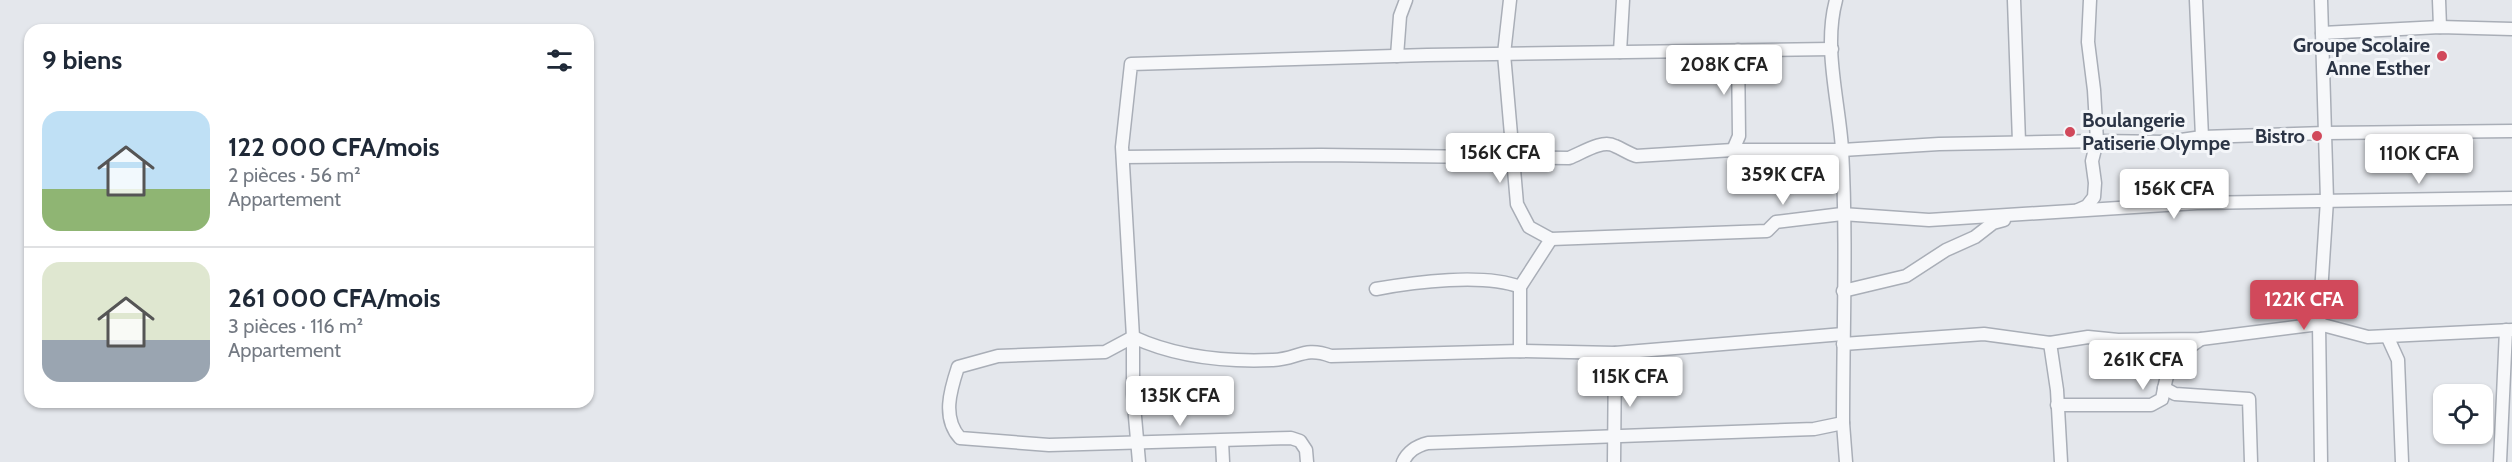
<!DOCTYPE html>
<html lang="fr">
<head>
<meta charset="utf-8">
<style>
  :root { --surface:#fff; --page:#f2f2f3; --text:#1f2937; --muted:#747a83; --line:#e0e1e3; --accent:#d1495b }
  body { margin:0; font-family:Cabin,sans-serif; background:var(--page); color:var(--text); height:100vh; display:flex; flex-direction:column; font-size:22px; white-space:nowrap }
  * { box-sizing:border-box; margin:0 }
  p { font-size:20px; color:var(--muted) }
  .icon { flex:none; width:33px; height:33px; fill:none; stroke:currentColor; stroke-width:2; stroke-linecap:round; stroke-linejoin:round }
  .map { position:relative; flex:1; overflow:hidden }
  .details { position:absolute; left:24px; top:24px; width:570px; height:384px; display:flex; flex-direction:column; background:var(--surface); border-radius:18px; box-shadow:0 2px 4px #0004 }
  .details>* { flex:none }
  .buttons { position:absolute; left:2433px; top:384px; display:grid; gap:12px }
  .buttons a { display:grid; place-items:center; width:60px; height:60px; border-radius:12px; background:var(--surface); box-shadow:0 2px 4px #0004; font-size:30px }
  .price { position:absolute; translate:-50% -51px; padding:0 14px; border-radius:6px; background:#fff; color:#222; font-size:20px; line-height:39px; filter:drop-shadow(0 2px 3px #0008) }
  .price::after { content:''; position:absolute; left:50%; top:36px; width:18px; height:14px; margin-left:-9px; background:inherit; clip-path:polygon(0 0,100% 0,50% 100%) }
  .price.on { background:var(--accent); color:#fff }
  ul { padding:0; list-style:none }
  li { display:flex; align-items:center; gap:18px; height:150px; padding:0 18px }
  li+li { border-top:2px solid var(--line) }
  li span { display:grid; place-items:center; flex:none; width:168px; height:120px; border-radius:18px; color:#555 }
  li>.icon { margin-inline-start:auto }
  span .icon { width:72px; height:72px; fill:#fffc; stroke-width:1 }
  li b { font-size:26px }
  h2 { display:flex; justify-content:space-between; align-items:center; height:72px; padding:0 18px; font-size:26px }
  .map>svg:first-child { display:block }
  .lines { fill:none; stroke-linecap:round; stroke-linejoin:round }
  .minor-casing { stroke:#a9aeb7; stroke-width:15 }
  .minor { stroke:#f7f8fa; stroke-width:12 }
  .poi-dot { fill:#d1495b; stroke:#f4f6f9; stroke-width:2 }
  .labels { text-anchor:middle; stroke-width:6; stroke-linejoin:round; paint-order:stroke }
  .poi-label { font-size:20px; font-weight:bold; fill:#2b3445; stroke:#f4f6f9; text-anchor:end }
</style>
</head>
<body>
<div class="map">
<svg width="2512" height="462" viewBox="0 0 2512 462">
  <rect width="100%" height="100%" fill="#e4e7ec"/>
  <g class="lines">
    <defs>
      <g id="minor">
        <polyline points="1510,0 1504,54 1517,204 1529,227 1551,239 1520,287 1520,351"/>
        <path d="M1836,0C1823,48 1839,101 1842,149C1847,240 1843,332 1843,423L1846,462"/>
        <polyline points="2014,0 2019,142"/>
        <polyline points="2196,0 2202,137"/>
        <polyline points="2439,0 2440,27"/>
        <polyline points="2322,33 2440,27 2512,29"/>
        <polyline points="1620,52 1623,0"/>
        <polyline points="1397,56 1400,16 1406,0"/>
        <polyline points="1733,150 1739,136 1738,50"/>
        <path d="M1123,157L1321,155L1569,158C1582,153 1602,139 1615,146C1622,149 1628,153 1636,156L1733,150H1842L1939,144L2097,141L2167,142L2202,137L2326,133L2512,131"/>
        <polyline points="2078,210 2087,206 2094,197 2095,183 2092,161 2097,141 2094,90 2088,42 2090,0"/>
        <polyline points="1551,239 1767,231 1776,222 1842,214 1929,220 2197,203 2512,198"/>
        <path d="M1376,289C1414,282 1484,273 1520,287"/>
        <polyline points="1843,291 1906,276 1946,250 1975,237 1993,223 2004,220"/>
        <polyline points="2388,338 2398,360 2402,462"/>
        <polyline points="2050,343 2057,390 2061,462"/>
        <polyline points="1843,344 1984,334 2050,343 2088,337 2118,340 2201,339 2319,324 2368,337 2512,330"/>
        <polyline points="2164,388 2175,394 2249,399 2251,462"/>
        <path d="M2057,405H2151L2162,399C2169,363 2170,360 2201,339"/>
        <polyline points="1222,441 1223,462"/>
        <polyline points="1139,462 1133,394 1133,337 1122,147 1131,64 1427,55 1832,49"/>
        <path d="M1307,462L1306,450L1300,441L1291,438L1049,445L960,438C942,418 950,391 958,367L998,356L1105,352L1133,337C1176,357 1226,362 1273,360C1298,359 1304,346 1331,356L1520,351L1615,353L1843,334"/>
        <path d="M1403,462C1408,451 1416,446 1428,443L1814,429L1843,423"/>
        <polyline points="1614,462 1615,353"/>
        <polyline points="2321,462 2319,324 2327,200 2321,0"/>
        <polyline points="2500,462 2506,330"/>
      </g>
    </defs>
    <use href="#minor" class="minor-casing"/>
    <use href="#minor" class="minor"/>
  </g>
  <g class="poi-dot">
    <circle cx="2442" cy="56" r="6"/>
    <circle cx="2070" cy="132" r="6"/>
    <circle cx="2317" cy="136" r="6"/>
  </g>
  <g class="labels">
    <g class="poi-label">
      <text x="2430" y="52">Groupe Scolaire<tspan x="2430" dy="23">Anne Esther</tspan></text>
      <text x="2082" y="127" text-anchor="start">Boulangerie<tspan x="2082" dy="23">Patiserie Olympe</tspan></text>
      <text x="2305" y="143">Bistro</text>
    </g>
  </g>
</svg>
<div class="buttons">
<a><svg class="icon" aria-label="locate" viewBox="0 0 24 24"><circle cx="12" cy="12" r="6"/><path d="M12 2v4M12 18v4M2 12h4M18 12h4"/></svg></a>
</div>
<b class="price" style="left:1724px;top:96px">208K CFA</b>
<b class="price" style="left:1500px;top:184px">156K CFA</b>
<b class="price" style="left:2419px;top:185px">110K CFA</b>
<b class="price" style="left:1783px;top:206px">359K CFA</b>
<b class="price" style="left:2174px;top:220px">156K CFA</b>
<b class="price on" style="left:2304px;top:331px">122K CFA</b>
<b class="price" style="left:2143px;top:391px">261K CFA</b>
<b class="price" style="left:1630px;top:408px">115K CFA</b>
<b class="price" style="left:1180px;top:427px">135K CFA</b>
<section class="details">
<h2>9 biens<svg class="icon" aria-label="filters" viewBox="0 0 24 24"><path d="M4 7h16M4 17h16"/><circle cx="9" cy="7" r="2"/><circle cx="15" cy="17" r="2"/></svg></h2>
<ul>
<li><span style="background:linear-gradient(#bfe0f5 65%,#8fb573 0)"><svg class="icon" aria-label="home" viewBox="0 0 24 24"><path d="M3 11l9-7 9 7M6 9v11h12V9"/></svg></span><div><b>122 000 CFA/mois</b><p>2 pièces · 56 m²</p><p>Appartement</p></div></li>
<li><span style="background:linear-gradient(#dfe7d0 65%,#9aa5b1 0)"><svg class="icon" aria-label="home" viewBox="0 0 24 24"><path d="M3 11l9-7 9 7M6 9v11h12V9"/></svg></span><div><b>261 000 CFA/mois</b><p>3 pièces · 116 m²</p><p>Appartement</p></div></li>
</ul>
</section>
</div>
</body>
</html>
